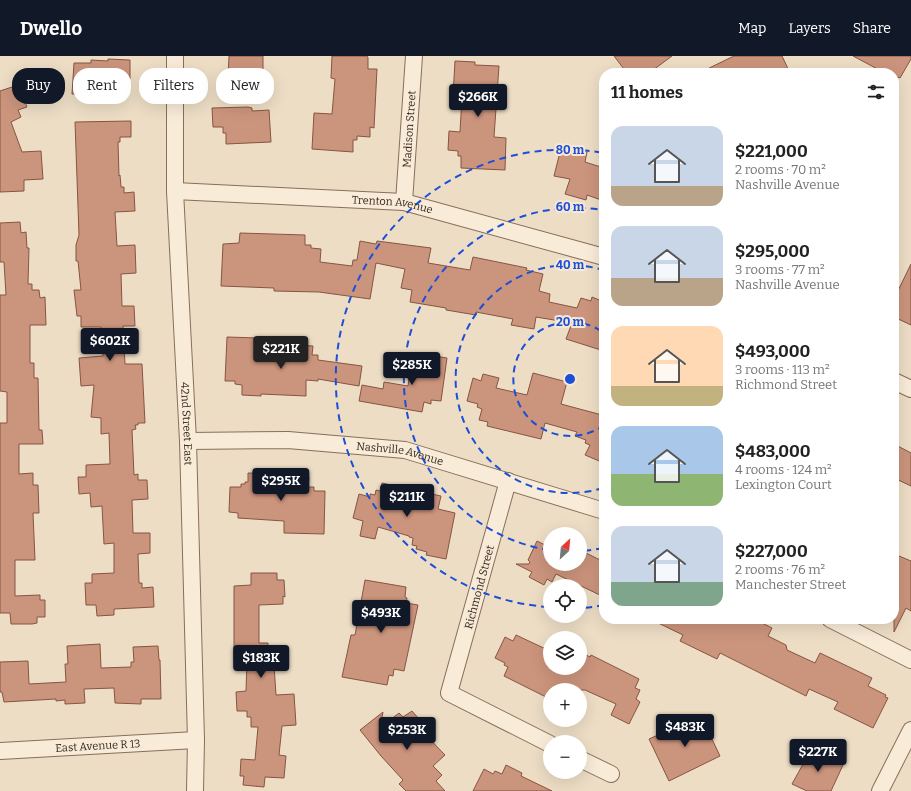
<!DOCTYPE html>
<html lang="en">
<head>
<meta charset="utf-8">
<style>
  :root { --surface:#fff; --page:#f2f2f2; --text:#222; --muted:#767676; --accent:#111827 }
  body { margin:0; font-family:Bitter,serif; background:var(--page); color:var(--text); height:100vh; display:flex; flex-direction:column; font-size:15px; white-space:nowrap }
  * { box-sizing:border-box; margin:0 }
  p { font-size:13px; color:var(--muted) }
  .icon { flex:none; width:22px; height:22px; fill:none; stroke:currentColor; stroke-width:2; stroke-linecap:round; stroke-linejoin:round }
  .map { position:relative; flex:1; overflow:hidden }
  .panel { position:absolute; left:599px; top:12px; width:300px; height:556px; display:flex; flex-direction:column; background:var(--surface); border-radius:16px; box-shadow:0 4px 16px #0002 }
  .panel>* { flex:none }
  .hud { position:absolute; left:12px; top:12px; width:380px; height:36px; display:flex; gap:8px }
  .needle { width:26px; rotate:26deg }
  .buttons { position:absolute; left:543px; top:471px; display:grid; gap:8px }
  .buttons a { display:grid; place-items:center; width:44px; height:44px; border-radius:50%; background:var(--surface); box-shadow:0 4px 16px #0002; font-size:20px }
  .price { position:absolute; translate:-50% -34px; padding:0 9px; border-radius:4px; background:var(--accent); color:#fff; font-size:13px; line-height:26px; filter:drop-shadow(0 1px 2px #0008) }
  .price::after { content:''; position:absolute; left:50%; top:24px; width:12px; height:9px; margin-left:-6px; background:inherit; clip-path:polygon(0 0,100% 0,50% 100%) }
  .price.selected { background:#222; color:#fff }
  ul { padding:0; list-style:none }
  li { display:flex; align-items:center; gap:12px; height:100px; padding:0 12px }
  li span { display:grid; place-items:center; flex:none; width:112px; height:80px; border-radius:12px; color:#555 }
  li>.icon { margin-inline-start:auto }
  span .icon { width:48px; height:48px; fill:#fffc; stroke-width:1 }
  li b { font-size:17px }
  h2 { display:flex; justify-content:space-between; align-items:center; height:48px; padding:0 12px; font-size:17px }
  .pill { padding:0 14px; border-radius:16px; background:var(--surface); box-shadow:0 4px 16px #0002; font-size:14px; line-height:36px }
  .pill.selected { background:var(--accent); color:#fff }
  header { display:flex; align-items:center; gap:24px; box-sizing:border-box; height:56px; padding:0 20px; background:var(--accent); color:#fff }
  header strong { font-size:19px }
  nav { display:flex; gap:22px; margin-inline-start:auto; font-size:14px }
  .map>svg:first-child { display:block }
  .building { fill:#cb947c; stroke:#875542 }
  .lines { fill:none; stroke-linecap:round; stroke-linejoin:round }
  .street-casing { stroke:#886e5b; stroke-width:18 }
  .street { stroke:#f8ebd8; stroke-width:16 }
  .ring { fill:none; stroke:#1d4ed8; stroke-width:2; stroke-dasharray:7 5 }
  .labels { text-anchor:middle; stroke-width:4; stroke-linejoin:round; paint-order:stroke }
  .street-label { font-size:11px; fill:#38281f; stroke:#f5e8d5 }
  .centre { fill:#1d4ed8; stroke:#f5e8d5; stroke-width:2 }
  .ring-label { font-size:12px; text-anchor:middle; font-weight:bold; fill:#1d4ed8; stroke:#f5e8d5; stroke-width:4; stroke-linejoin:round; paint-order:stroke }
</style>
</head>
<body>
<header>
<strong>Dwello</strong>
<nav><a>Map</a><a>Layers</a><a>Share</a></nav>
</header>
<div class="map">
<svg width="911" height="735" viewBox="0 0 911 735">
  <rect width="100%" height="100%" fill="#edddc5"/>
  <g class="building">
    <polygon points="229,0 263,0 263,15 254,15 254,22 249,21 249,23 228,22"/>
    <polygon points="332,0 367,0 368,2 368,13 377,13 374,72 370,71 370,81 357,80 357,84 353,84 353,96 312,93 314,57 332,58 335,23 331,22"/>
    <polygon points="614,0 672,0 649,17 627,17"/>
    <polygon points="734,0 782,0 790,17 699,17"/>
    <polygon points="853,0 911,0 911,3 900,22 898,21 897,23 894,22 894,17 885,17"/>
    <polygon points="108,3 130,4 130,23 120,23 120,29 117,29 117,40 72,38 74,7 91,7 91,4 108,5"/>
    <polygon points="455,5 475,6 475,9 499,10 494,81 506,82 505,114 461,112 461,100 458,100 458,95 448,94 449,75 460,76 462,40 453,39"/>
    <polygon points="12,31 15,39 21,36 27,51 18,54 21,61 11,66 22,96 41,95 43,123 24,124 24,135 0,136 0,35"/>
    <polygon points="248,51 252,52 252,55 269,54 271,86 226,88 226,77 223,77 223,71 213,71 212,52"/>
    <polygon points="131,65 131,81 120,81 120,86 118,86 119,120 120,119 121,131 124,131 124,137 134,136 135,155 115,156 117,190 135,189 136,217 121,218 122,250 134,250 135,270 123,270 125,308 142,308 145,367 138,367 138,369 135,369 136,373 132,374 134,419 138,418 138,424 147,424 148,443 132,444 133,477 150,477 150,497 138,498 139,527 142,527 142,532 153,531 154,551 114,553 114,559 97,560 96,549 86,549 85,527 92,527 92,518 114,517 114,487 104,488 102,450 91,451 90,437 79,438 78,421 86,421 86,409 110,408 109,377 101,378 101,362 91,361 94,329 81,330 79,302 103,300 101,271 81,271 81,260 77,260 74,234 81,234 78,205 76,205 76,189 79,179 75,66"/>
    <polygon points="571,92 587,96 585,106 604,112 604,145 587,139 586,144 565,138 570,123 554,120 560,96 569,99"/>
    <polygon points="20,166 21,177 26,176 27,192 29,192 28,228 32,228 32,234 39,234 40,242 45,241 46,269 30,269 30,307 34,307 34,322 38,322 39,374 42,374 43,388 19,388 19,418 33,417 33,429 38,429 39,457 33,457 35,504 15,504 15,540 40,539 40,544 45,544 45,561 37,561 37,567 32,568 11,568 10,557 0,557 0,367 7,367 7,336 0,335 0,239 6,239 4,206 0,206 0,167"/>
    <polygon points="240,177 305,179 305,189 311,189 311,192 321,193 320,206 352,210 353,204 357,204 360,185 376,188 377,185 431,192 428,207 470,214 473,201 527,212 526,214 543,218 539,235 550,238 549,246 577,252 581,242 591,245 592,241 604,246 604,295 566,283 572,267 536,261 534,273 511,269 513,263 476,256 476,259 446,254 446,252 410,246 412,234 401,232 405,213 376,207 370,243 319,236 274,235 274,232 221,230 223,188 239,187"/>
    <polygon points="911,208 911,269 894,261 894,243"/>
    <polygon points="227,281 259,282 259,300 289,302 289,293 295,293 295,289 313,290 312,299 318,299 318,304 362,310 359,330 318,323 318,325 306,324 306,340 261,338 261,340 242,339 242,329 235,328 235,325 225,325"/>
    <polygon points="416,297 447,302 441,345 431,344 431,348 424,346 422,356 359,345 362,329 383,333 384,326 408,330 410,315 413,315"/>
    <polygon points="533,317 567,326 561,348 602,359 604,355 604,407 585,399 590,389 585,387 586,384 575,380 577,376 545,367 541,383 487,370 488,366 479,364 482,353 477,351 478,348 467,345 473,322 481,325 483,318 499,322 496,332 527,339"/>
    <polygon points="894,388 911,397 911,430 894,422"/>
    <polygon points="248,417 275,418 275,420 309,421 308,431 314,431 314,435 325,435 324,478 284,477 284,465 238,462 238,457 229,456 230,431 241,431 241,428 245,428 245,426 248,426"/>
    <polygon points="382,427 441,440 438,453 455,457 446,503 426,499 427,496 416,493 417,490 412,489 413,482 409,481 409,480 378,471 375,483 360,480 363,465 353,462 359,438 370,441 370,438 375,439 376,434 380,435"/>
    <polygon points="550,479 550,508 580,508 580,494 604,506 604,541 556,518 552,526 547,523 544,529 529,521 532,516 516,508 529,508 530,506 528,504 537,485 545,489"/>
    <polygon points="899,500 911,505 911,555 906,552 894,576 894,510"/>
    <polygon points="251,517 277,517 277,524 284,524 285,541 283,540 283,548 259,549 259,587 268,587 268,593 279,593 279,609 274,609 276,639 294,638 296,669 282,670 279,699 286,700 284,722 265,721 264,731 243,729 244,720 240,720 241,703 255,704 258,671 251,671 251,661 247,661 247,655 237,655 236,636 246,635 247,603 234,603 234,530 251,529"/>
    <polygon points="365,524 406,531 405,541 407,542 406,547 418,549 404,615 394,613 393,620 389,619 387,629 342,621 351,579 355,579"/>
    <polygon points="650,563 754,563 772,572 768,580 786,589 787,594 815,607 820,597 872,622 868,630 886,639 885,641 888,642 873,672 834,653 838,646 809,633 806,640 720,597 717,603 680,585 683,579"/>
    <polygon points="516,579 550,595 550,612 580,612 580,596 590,601 591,599 639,623 635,632 640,634 636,643 640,646 629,668 611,659 616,648 585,634 550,634 550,643 504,620 508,611 504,609 505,607 495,602 505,581 513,585"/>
    <polygon points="100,588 101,612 131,611 131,606 134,606 133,591 158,590 159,604 160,604 161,643 141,643 141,648 115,647 114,632 84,633 85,647 65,648 65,644 56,645 56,643 4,646 2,636 0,636 0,606 28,605 29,628 66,626 65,608 68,608 67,590"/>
    <polygon points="412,655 425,670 421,674 445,699 433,710 442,719 436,725 445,735 406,735 399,728 403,724 381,700 360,674 383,656 380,672 399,657 403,661"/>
    <polygon points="701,660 720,700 669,725 649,683"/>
    <polygon points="812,692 842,707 843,709 831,735 807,735 792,728"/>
    <polygon points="506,709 522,717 521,720 552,735 473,735 484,713 493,718 495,715 502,718"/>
  </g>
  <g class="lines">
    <defs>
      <g id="street">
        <path id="s1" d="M175,0V135L188,385L196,684L195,735"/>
        <path id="s2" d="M175,135L404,146L604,201"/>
        <path id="s3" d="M404,146L414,0"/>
        <polyline points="894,325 911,333"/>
        <path id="s4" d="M188,385L288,384L405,394L604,455"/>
        <polyline points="508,425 449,637 550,688"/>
        <polyline points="830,563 911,604"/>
        <path id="s5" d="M0,695L196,684"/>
        <polyline points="580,703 611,718"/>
        <polyline points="880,735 911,674"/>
      </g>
    </defs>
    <use href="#street" class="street-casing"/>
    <use href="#street" class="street"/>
  </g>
  <g class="ring">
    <path d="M604 369A57 57 0 1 1 604 277"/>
    <path d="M603 432A114 114 0 1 1 603 214"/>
    <path d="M603 492A172 172 0 0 1 581 495M549 494A172 172 0 1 1 603 154"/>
    <path d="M604 549A229 229 0 0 1 582 552M548 551A229 229 0 1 1 604 97"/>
  </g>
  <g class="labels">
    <g class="street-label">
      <text dy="4" stroke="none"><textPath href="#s3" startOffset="73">Madison Street</textPath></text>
      <text dy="4" stroke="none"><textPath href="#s2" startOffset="218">Trenton Avenue</textPath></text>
      <text dy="4" stroke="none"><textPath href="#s1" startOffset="368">42nd Street East</textPath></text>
      <text dy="4" stroke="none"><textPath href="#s4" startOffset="213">Nashville Avenue</textPath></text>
      <text transform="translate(479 531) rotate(-75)" y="4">Richmond Street</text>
      <text dy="4" stroke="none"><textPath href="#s5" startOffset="98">East Avenue R 13</textPath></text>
    </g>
  </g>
  <circle cx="570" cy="323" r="6" class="centre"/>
  <g class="ring-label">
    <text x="570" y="98">80 m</text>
    <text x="570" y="155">60 m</text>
    <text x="570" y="213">40 m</text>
    <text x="570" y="270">20 m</text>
  </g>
</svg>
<div class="buttons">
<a><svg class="needle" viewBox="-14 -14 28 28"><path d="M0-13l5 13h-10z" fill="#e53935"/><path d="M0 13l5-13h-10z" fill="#767676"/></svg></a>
<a><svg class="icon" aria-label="locate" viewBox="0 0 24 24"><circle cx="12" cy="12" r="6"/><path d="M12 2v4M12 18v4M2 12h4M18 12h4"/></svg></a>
<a><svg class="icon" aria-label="layers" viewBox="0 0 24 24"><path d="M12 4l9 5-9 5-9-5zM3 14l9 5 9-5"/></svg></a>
<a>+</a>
<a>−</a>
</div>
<b class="price" style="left:478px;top:62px">$266K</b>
<b class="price" style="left:110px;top:306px">$602K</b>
<b class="price selected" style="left:281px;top:314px">$221K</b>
<b class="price" style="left:412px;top:330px">$285K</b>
<b class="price" style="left:281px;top:446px">$295K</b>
<b class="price" style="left:407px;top:462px">$211K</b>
<b class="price" style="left:381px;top:578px">$493K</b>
<b class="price" style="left:261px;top:623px">$183K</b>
<b class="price" style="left:685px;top:692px">$483K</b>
<b class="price" style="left:407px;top:695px">$253K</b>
<b class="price" style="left:818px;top:717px">$227K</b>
<div class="hud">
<a class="pill selected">Buy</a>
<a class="pill">Rent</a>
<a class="pill">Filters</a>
<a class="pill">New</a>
</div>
<section class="panel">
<h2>11 homes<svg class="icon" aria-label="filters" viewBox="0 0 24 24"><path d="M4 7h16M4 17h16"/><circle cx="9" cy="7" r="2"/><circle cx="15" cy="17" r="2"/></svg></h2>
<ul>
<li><span style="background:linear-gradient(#c9d6e8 75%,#b9a48a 0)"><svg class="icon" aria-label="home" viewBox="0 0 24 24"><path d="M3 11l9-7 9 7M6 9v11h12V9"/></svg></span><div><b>$221,000</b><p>2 rooms · 70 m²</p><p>Nashville Avenue</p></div></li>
<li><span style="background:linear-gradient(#c9d6e8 65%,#b9a48a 0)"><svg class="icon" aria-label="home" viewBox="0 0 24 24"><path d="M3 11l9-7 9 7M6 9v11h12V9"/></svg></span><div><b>$295,000</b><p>3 rooms · 77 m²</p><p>Nashville Avenue</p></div></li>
<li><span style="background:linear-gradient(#ffd9b3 75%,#c2b280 0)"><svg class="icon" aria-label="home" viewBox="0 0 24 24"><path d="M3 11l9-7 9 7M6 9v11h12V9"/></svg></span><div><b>$493,000</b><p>3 rooms · 113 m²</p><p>Richmond Street</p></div></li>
<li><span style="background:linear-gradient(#a9c7e8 60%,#8fb573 0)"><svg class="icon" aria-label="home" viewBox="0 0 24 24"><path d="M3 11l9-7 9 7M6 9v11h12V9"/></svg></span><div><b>$483,000</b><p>4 rooms · 124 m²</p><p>Lexington Court</p></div></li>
<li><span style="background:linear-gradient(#c9d6e8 70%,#7fa58c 0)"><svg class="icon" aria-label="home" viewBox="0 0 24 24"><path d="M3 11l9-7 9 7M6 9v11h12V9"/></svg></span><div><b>$227,000</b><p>2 rooms · 76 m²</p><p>Manchester Street</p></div></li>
</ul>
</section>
</div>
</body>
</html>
